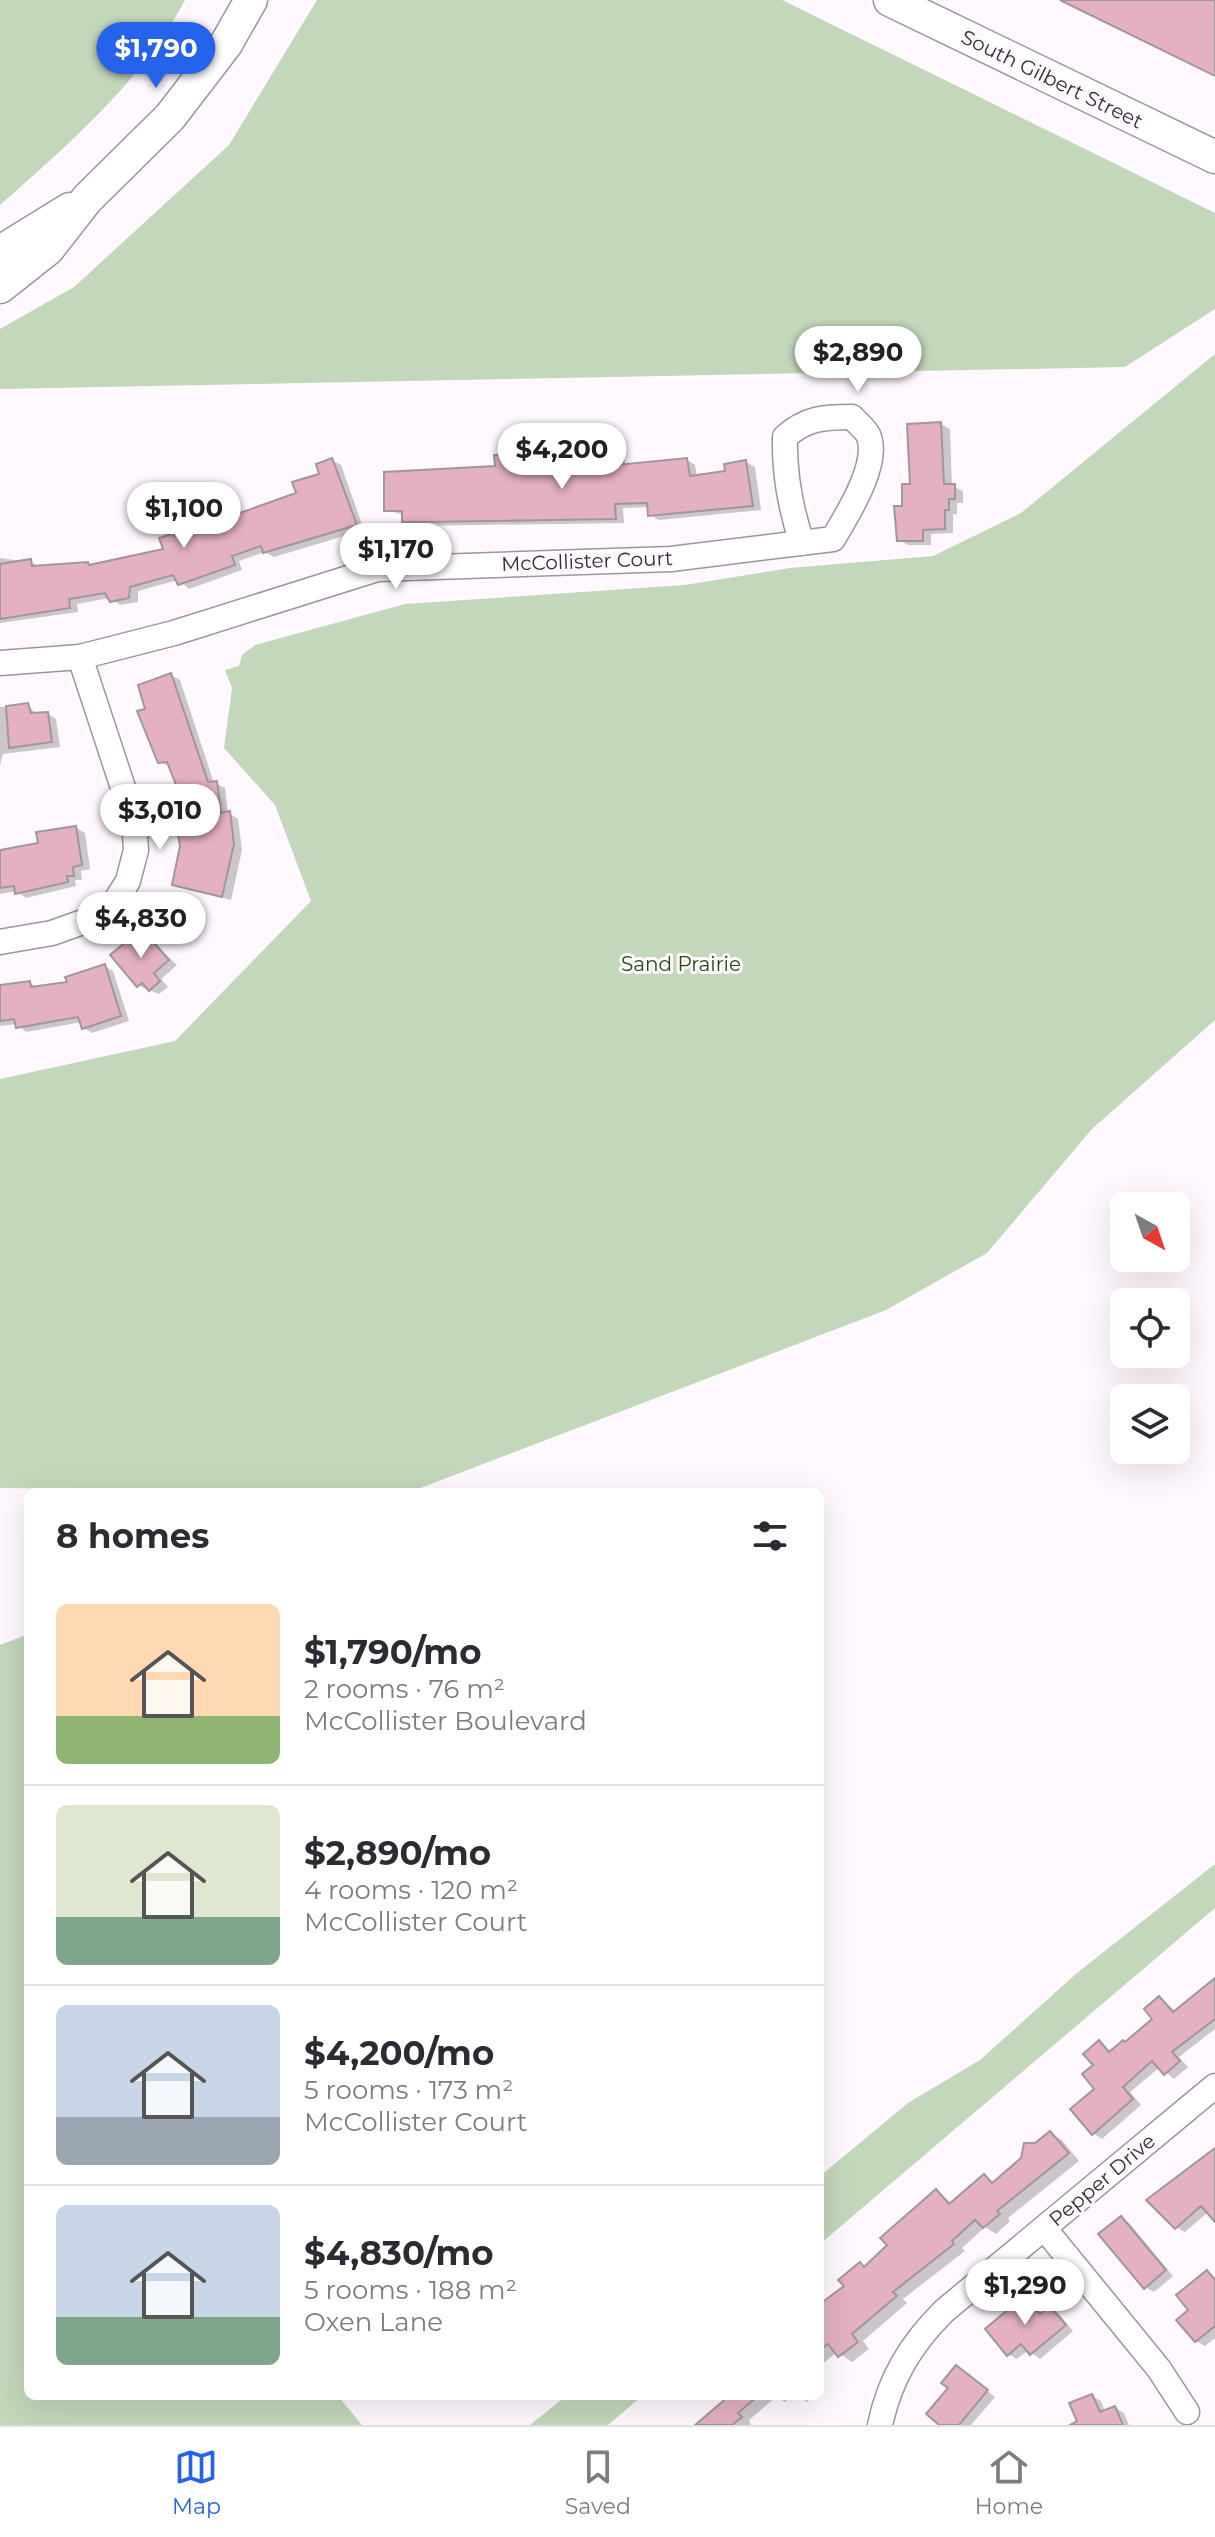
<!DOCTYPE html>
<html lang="en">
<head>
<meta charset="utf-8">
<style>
  :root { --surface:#fff; --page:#f7f7f7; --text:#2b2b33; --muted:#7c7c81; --line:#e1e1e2; --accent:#2563eb }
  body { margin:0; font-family:Montserrat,sans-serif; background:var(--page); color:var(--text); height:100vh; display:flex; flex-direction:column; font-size:30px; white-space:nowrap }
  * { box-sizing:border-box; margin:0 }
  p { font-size:26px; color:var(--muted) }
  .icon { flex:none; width:44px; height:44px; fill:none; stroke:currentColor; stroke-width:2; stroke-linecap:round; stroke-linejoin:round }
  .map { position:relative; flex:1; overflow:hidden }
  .panel { position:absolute; left:24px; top:1488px; width:800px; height:912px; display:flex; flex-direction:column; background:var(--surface); border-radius:12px; box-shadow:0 8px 32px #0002 }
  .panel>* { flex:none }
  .needle { width:52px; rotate:140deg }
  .tools { position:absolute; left:1110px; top:1192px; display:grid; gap:16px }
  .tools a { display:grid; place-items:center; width:80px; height:80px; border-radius:12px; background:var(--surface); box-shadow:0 8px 32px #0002; font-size:40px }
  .price { position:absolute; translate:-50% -68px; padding:0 18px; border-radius:28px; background:#fff; color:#222; font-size:26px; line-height:52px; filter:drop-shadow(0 2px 4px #0008) }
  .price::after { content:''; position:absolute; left:50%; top:48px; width:24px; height:18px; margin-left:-12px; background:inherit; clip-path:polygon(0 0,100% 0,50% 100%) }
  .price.selected { background:var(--accent); color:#fff }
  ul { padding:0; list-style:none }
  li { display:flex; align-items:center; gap:24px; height:200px; padding:0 32px }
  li+li { border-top:2px solid var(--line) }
  li span { display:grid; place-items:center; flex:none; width:224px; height:160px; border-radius:12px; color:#555 }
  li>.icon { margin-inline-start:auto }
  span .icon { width:96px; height:96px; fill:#fffc; stroke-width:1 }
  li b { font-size:34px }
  h2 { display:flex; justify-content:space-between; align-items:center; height:96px; padding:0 32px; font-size:34px }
  .tab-bar { display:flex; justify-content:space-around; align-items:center; height:112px; border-top:2px solid var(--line); background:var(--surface); font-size:22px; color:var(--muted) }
  .tab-bar a { display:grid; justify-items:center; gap:4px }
  .tab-bar .selected { color:var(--accent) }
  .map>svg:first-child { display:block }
  .green { fill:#c3d7ba }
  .shadow { fill:#0003 }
  .building { fill:#e3b1c1; stroke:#9f9799; stroke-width:2 }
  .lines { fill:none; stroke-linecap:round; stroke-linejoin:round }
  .street-casing { stroke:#9c969c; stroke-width:27 }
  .secondary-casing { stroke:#9c969c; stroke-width:35 }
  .street { stroke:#fff; stroke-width:24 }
  .secondary { stroke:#fff; stroke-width:32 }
  .labels { text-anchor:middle; stroke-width:6; stroke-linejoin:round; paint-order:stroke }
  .street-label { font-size:20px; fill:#312f31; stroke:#fff8ff }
  .park-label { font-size:20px; fill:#264811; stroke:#fff8ff }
</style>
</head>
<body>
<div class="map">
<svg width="1215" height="2425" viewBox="0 0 1215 2425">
  <rect width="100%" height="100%" fill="#fff8ff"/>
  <g class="green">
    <path d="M0,0H185C142,81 68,145 0,205Z"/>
    <polygon points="317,0 782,0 1215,213 1215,309 1125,367 0,389 0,329 74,287 229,145"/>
    <polygon points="1215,354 1215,1020 1092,1129 987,1253 886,1310 410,1492 0,1488 0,1079 175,1041 311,901 275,805 224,748 232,688 225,670 239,666 242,655 255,645 405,604 685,585 790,568 933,556 1021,513"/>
    <polygon points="28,1634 28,2396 338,2396 362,2425 0,2425 0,1645"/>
    <polygon points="1215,1864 1215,1908 820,2244 820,2176 908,2103 980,2060 1077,1973"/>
    <polygon points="566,2396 642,2396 608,2425 530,2425"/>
  </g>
  <g class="shadow">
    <polygon points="941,424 950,429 952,486 963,491 963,503 957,503 957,514 953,514 953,533 931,534 931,545 908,545 899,540 904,508"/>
    <polygon points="616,456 625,461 625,466 687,460 695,465 697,477 727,472 746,462 755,467 761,510 659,520 650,515 649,507 623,508 624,523 413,526 404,521 404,515 386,510 497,468 512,457 521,462 521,470 601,467"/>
    <polygon points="332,460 341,465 364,530 274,557 265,552 239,561 242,570 189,589 178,580 138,591 138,602 120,605 110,598 77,604 78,612 0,623 0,558 31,562 40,567 88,564 93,567 166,551 174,535 178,537 298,494 321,475"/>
    <polygon points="171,675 180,680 214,783 225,788 228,813 238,819 242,850 231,900 174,884 189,812 171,767 160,762 147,710"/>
    <polygon points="28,706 38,715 48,714 56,719 60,747 3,754 0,765 0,707"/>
    <polygon points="76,828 85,833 90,869 81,871 82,880 75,880 76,886 26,898 17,891 0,894 0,852 40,844"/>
    <polygon points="142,932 177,965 161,979 168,987 159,994 139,986 113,956"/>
    <polygon points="104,966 113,971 129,1021 92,1033 84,1028 82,1022 26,1032 17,1024 0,1026 0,987 30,983 39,988 69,984"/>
    <polygon points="1215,1981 1215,2029 1179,2057 1188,2067 1174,2079 1160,2067 1130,2092 1141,2105 1102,2139 1094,2134 1073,2109 1097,2089 1099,2043 1112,2052 1155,2020 1160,1998 1176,2012"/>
    <polygon points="1050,2133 1062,2140 1079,2161 1008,2218 1010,2221 996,2234 985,2227 962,2248 965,2251 903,2299 907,2303 863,2341 869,2349 852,2362 837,2352 820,2366 820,2307 846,2287 860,2265 866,2268 936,2192 953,2204 985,2177 995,2183"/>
    <polygon points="1215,2151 1215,2206 1185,2232 1176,2227"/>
    <polygon points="1121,2218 1129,2223 1173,2276 1154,2292 1145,2287"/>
    <polygon points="1207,2272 1215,2277 1215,2338 1205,2346 1196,2341 1191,2311"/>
    <polygon points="1025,2298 1043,2315 1050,2309 1059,2314 1073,2331 1040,2359 1028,2350 1017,2359 1008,2354"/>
    <polygon points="957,2367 995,2397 971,2425 942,2425"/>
    <polygon points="725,2396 792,2396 785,2402 776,2397 749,2420 751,2425 698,2425 726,2401"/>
    <polygon points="797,2396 814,2396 807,2402"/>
    <polygon points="1092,2396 1101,2401 1105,2412 1115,2408 1124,2413 1129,2425 1080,2425"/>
  </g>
  <g class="building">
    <polygon points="1060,0 1215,0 1215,76"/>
    <polygon points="941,422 944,484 955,484 955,499 949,499 949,510 945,510 945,529 923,530 923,541 897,541 894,506 902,506 902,484 910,484 907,424"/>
    <polygon points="617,454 617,465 687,458 690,476 725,471 724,464 746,460 753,506 648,516 647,503 615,504 616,519 424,522 402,522 402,511 384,511 384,472 495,466 494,455 512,455 513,468 599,465 598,455"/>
    <polygon points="332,458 357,525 263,553 261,546 232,556 235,565 178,585 173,575 130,587 129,598 110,602 105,593 69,599 70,608 0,619 0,564 31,559 32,566 88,562 89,565 163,549 159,538 174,533 175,536 296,493 292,482 319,474 316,464"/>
    <polygon points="171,673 208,782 217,781 221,813 230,811 234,844 222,897 172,885 180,846 174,811 186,810 167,762 158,763 137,711 145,709 138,685"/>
    <polygon points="28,703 31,713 48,712 52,742 9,748 6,706"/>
    <polygon points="76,826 82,865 73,867 74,876 67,876 68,882 15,894 14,886 0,888 0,850 38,843 36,832"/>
    <polygon points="142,929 169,960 154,973 160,981 149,991 142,983 137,987 110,955"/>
    <polygon points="105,964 121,1016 82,1029 78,1017 16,1028 14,1019 0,1021 0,985 30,981 31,987 67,982 65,977"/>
    <polygon points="1215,1978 1215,2019 1172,2052 1180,2061 1164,2075 1152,2061 1123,2087 1133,2099 1092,2135 1070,2109 1094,2089 1082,2074 1093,2065 1083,2054 1099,2040 1109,2052 1123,2040 1125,2042 1152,2019 1144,2009 1159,1996 1173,2012"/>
    <polygon points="1050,2131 1069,2153 997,2211 1000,2214 983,2228 975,2220 952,2241 954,2244 893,2292 897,2296 852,2334 858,2342 838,2357 828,2344 820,2350 820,2304 844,2286 838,2280 860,2262 864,2267 887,2245 880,2238 936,2189 949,2204 984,2174 992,2183 1021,2158 1024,2143 1035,2143"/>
    <polygon points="1215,2148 1215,2222 1201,2206 1175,2229 1146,2200"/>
    <polygon points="1121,2216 1166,2270 1144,2289 1098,2234"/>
    <polygon points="1207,2270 1215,2280 1215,2326 1195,2342 1176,2320 1188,2310 1176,2295"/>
    <polygon points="1024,2296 1040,2314 1050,2306 1066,2325 1030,2355 1021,2344 1007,2356 985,2329"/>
    <polygon points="956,2365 988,2390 959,2425 939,2425 926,2414 948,2388 941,2383"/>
    <polygon points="1092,2394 1100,2412 1115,2406 1123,2425 1070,2425 1077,2421 1069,2403"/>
    <polygon points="729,2396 758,2396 738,2413 742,2417 732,2425 695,2425"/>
  </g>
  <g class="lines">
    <defs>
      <g id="street">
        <path d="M0,663L80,657L174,633L377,569L671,559L833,539C847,515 879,465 869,437C867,430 857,423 852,417C824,417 806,418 785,437C784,475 790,507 802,543"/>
        <polyline points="0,942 52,933 91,919 113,905 128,881 136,850 134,821 80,657"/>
        <polyline points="1044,2228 1159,2369 1187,2412"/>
        <path d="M880,2425C890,2378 911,2344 944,2311L1215,2086"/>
      </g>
      <g id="secondary">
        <polyline points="890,0 1215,157"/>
        <polyline points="0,252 70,209"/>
        <polyline points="0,287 48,249 87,199 170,117 226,44 251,0"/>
      </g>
    </defs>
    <use href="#street" class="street-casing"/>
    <use href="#secondary" class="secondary-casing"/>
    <use href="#street" class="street"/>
    <use href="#secondary" class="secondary"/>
  </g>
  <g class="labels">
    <g class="street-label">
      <text transform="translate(1052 79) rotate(26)" y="7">South Gilbert Street</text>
      <text transform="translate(587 561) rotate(-2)" y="7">McCollister Court</text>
      <text transform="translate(1102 2180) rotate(-40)" y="7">Pepper Drive</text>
    </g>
    <g class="park-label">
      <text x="681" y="971">Sand Prairie</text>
    </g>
  </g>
</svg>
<div class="tools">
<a><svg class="needle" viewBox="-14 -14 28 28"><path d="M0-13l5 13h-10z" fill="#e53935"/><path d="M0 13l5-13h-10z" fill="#7c7c81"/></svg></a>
<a><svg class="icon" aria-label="locate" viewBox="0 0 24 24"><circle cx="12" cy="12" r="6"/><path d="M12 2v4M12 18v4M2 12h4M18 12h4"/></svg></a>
<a><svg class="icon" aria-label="layers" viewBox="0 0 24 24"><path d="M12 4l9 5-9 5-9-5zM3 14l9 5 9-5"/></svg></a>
</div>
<b class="price selected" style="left:156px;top:90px">$1,790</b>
<b class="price" style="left:858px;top:394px">$2,890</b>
<b class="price" style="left:562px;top:491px">$4,200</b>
<b class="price" style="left:184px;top:550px">$1,100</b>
<b class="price" style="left:396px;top:591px">$1,170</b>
<b class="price" style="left:160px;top:852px">$3,010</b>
<b class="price" style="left:141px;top:960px">$4,830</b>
<b class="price" style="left:1025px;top:2327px">$1,290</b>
<section class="panel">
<h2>8 homes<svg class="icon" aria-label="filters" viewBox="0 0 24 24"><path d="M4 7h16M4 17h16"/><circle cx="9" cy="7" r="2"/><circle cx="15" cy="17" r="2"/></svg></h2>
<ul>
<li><span style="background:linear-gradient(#ffd9b3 70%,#8fb573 0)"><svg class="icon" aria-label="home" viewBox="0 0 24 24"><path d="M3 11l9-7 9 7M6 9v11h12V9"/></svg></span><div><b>$1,790/mo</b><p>2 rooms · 76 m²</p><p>McCollister Boulevard</p></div></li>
<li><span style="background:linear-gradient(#dfe7d0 70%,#7fa58c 0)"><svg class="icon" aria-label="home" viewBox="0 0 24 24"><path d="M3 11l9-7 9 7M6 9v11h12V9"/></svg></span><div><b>$2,890/mo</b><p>4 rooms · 120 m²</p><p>McCollister Court</p></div></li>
<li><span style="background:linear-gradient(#c9d6e8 70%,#9aa5b1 0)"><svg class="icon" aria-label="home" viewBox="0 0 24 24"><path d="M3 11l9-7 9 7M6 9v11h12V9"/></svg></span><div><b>$4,200/mo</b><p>5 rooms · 173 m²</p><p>McCollister Court</p></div></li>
<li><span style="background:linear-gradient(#c9d6e8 70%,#7fa58c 0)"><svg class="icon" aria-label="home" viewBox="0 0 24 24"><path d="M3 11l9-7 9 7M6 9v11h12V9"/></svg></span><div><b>$4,830/mo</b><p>5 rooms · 188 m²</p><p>Oxen Lane</p></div></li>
</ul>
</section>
</div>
<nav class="tab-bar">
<a class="selected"><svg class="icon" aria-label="map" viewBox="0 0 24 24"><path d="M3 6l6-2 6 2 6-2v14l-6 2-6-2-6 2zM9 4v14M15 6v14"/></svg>Map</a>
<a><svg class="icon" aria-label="saved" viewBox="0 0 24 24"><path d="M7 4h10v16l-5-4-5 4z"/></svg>Saved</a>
<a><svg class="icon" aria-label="home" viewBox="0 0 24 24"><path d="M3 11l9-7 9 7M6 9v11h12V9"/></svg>Home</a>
</nav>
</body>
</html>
